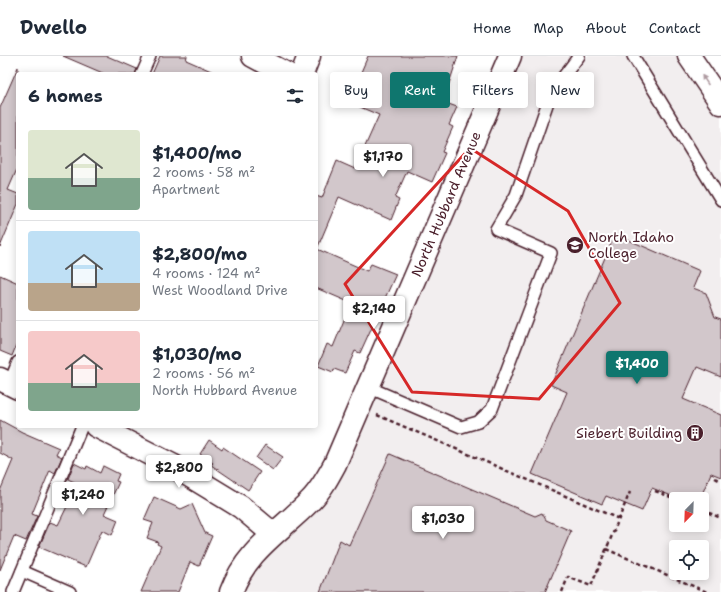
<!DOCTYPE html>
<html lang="en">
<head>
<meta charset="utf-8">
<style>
  :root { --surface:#fff; --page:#f2f2f3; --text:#1f2937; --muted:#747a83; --line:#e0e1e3; --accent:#0f766e }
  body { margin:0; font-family:"Shantell Sans",sans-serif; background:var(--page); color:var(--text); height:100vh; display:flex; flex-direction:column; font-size:15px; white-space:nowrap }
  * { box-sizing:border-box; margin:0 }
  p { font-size:13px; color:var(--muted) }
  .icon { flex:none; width:22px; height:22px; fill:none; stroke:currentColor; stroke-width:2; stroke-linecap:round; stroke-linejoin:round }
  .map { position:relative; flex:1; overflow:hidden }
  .drawer { position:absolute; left:16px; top:16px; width:302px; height:356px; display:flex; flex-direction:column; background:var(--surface); border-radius:4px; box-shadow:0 2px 10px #0003 }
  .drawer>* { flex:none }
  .top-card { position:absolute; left:330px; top:16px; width:331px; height:36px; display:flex; gap:8px }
  .needle { width:26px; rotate:203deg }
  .tools { position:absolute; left:669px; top:436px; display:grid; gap:8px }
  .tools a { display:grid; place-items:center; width:40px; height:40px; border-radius:4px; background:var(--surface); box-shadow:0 2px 10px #0003; font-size:20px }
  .price { position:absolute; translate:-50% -34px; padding:0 9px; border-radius:4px; background:#fff; color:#222; font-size:13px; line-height:26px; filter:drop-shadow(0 1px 2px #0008) }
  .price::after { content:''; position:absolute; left:50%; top:24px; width:12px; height:9px; margin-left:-6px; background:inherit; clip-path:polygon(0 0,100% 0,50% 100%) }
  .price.selected { background:var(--accent); color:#fff }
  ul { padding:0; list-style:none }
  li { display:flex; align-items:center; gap:12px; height:100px; padding:0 12px }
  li+li { border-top:1px solid var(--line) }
  li span { display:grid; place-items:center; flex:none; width:112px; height:80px; border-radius:4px; color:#555 }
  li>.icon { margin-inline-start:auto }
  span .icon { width:48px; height:48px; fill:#fffc; stroke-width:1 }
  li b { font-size:17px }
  h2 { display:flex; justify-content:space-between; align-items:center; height:48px; padding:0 12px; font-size:17px }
  .tag { padding:0 14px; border-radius:4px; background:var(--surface); box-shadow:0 2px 10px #0003; font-size:14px; line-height:36px }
  .tag.selected { background:var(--accent); color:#fff }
  header { display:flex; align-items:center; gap:24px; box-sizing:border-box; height:56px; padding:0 20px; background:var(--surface); border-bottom:1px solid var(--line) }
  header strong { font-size:19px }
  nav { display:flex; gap:22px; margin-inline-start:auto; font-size:14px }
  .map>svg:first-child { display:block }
  .built { fill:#f2eeef; fill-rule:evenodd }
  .building { fill:#d2c7cb; stroke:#4a1f2b }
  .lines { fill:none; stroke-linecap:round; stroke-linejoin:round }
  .service-casing { stroke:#4a1f2b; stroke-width:14 }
  .minor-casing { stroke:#4a1f2b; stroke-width:25 }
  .tertiary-casing { stroke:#4a1f2b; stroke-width:25 }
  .path { stroke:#4a1f2b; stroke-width:2.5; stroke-dasharray:4 3; stroke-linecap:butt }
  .service { stroke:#fff; stroke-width:11 }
  .minor { stroke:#fff; stroke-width:22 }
  .tertiary { stroke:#fff; stroke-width:22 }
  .oneway { fill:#ae9aa0 }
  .marked { fill:none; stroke:#d62828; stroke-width:3; stroke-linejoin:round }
  .labels { text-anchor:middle; stroke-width:4; stroke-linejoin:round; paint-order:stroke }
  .street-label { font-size:14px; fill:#4a1f2b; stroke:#fff }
  .poi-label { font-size:14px; fill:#4a1f2b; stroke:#fff; text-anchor:start }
</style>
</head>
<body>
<header>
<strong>Dwello</strong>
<nav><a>Home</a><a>Map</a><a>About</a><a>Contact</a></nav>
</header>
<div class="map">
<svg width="721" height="536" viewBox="0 0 721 536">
  <rect width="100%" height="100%" fill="#fff"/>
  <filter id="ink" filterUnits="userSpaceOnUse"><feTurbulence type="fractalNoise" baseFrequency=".025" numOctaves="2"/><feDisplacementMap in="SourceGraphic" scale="8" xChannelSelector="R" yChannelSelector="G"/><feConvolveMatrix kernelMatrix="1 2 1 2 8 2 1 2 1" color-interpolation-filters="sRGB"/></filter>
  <g filter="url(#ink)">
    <path class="built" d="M510,0H689L721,47V536H231L312,444ZM676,443H702V469H676ZM676,491H702V517H676Z"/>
    <g class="building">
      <polygon points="63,0 107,0 137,13 135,18 105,18"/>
      <polygon points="160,0 187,0 186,4 218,18 152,18"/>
      <polygon points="368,0 458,0 443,46 457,51 449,69 453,71 442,96 445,97 432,126 407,115 395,142 399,144 391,164 339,141 317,193 367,215 371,208 396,218 360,297 355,295 345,317 334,313 333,316 318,310 327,288 333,291 351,247 316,232 316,140 322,142 337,105 355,113 379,59 348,46"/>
      <polygon points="18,11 18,111 8,134 18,138 18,148 0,191 0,52"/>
      <polygon points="615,178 700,215 693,232 706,237 715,261 721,263 721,321 697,311 683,343 721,359 721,421 711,417 700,443 679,443 652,432 642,455 606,440 602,448 532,418 567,336 551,329"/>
      <polygon points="0,219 18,227 18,285 12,300 0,295"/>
      <polygon points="0,364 22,376 59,392 56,398 62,401 55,417 50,414 32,458 37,460 26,485 14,480 0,514 0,435 13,404 0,397"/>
      <polygon points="209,384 222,393 223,391 260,416 248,434 211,409 213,407 200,398"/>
      <polygon points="265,389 283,401 273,414 256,402"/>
      <polygon points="390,398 535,460 542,457 546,464 571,475 545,536 320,536 340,484 349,489"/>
      <polygon points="74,407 86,413 87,410 100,417 103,410 119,418 116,425 119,426 104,458 118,464 112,479 102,474 86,511 39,491 50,466 58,469 78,428 68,423"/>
      <polygon points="154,441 181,453 192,448 205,477 212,480 199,510 190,506 178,536 141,536 161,490 157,488 158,486 147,482 153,467 144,464"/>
    </g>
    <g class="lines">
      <defs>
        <g id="service">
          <polyline points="633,0 721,144"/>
          <polyline points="142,18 150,0"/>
          <polyline points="9,328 18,306"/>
          <polyline points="368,331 461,371 478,366 492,353 551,197 496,173 516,139 551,37 579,0"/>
          <polyline points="22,515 70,536"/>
          <polyline points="13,536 82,370"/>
        </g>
        <g id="minor">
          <polyline points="253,0 287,18"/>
          <polyline points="302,18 309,0"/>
          <polyline points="0,323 18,332"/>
          <polyline points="96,370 172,409 241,451 273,478"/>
          <path d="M231,536C247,493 281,475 311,444C321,434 328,421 335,408L510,0"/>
        </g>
        <polyline id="tertiary" points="689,0 721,47"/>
      </defs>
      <use href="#service" class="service-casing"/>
      <use href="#minor" class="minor-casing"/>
      <use href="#tertiary" class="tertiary-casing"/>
      <g class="path">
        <polyline points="377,359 619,463"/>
        <polyline points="715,422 721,425"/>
        <polyline points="655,435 676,443"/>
        <polyline points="702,454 721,462"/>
        <polyline points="606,493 707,536"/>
        <polyline points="562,536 568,521 591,530 630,436"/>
      </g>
      <use href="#service" class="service"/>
      <use href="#minor" class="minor"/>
      <use href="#tertiary" class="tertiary"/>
    </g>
    <defs><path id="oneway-solid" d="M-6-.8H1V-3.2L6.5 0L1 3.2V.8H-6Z"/></defs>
    <use class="oneway" href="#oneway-solid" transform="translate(705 24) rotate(-124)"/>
  </g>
  <path class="marked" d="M470,92L568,155L620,247L539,343L412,336L345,228Z"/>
  <defs>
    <symbol id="university-disc" viewBox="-11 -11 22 22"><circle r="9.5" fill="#4a1f2b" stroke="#fff"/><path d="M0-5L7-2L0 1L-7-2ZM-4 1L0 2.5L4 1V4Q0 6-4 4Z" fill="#fff"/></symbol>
    <symbol id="building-disc" viewBox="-11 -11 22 22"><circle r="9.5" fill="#4a1f2b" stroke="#fff"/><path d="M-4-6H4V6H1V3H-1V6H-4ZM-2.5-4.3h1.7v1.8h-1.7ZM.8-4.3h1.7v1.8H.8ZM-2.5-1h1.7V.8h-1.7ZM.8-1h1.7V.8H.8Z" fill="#fff"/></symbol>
  </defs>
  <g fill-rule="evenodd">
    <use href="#university-disc" x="565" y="179" width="20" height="20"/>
    <use href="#building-disc" x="685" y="367" width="20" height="20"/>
  </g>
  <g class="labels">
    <g class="street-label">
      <text transform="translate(446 148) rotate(-67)" y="5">North Hubbard Avenue</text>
    </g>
    <g class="poi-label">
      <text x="588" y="186">North Idaho<tspan x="588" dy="16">College</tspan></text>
      <text x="682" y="382" text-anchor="end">Siebert Building</text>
    </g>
  </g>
</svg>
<div class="tools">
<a><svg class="needle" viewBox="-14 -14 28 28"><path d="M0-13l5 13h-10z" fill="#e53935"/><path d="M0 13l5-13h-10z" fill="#747a83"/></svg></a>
<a><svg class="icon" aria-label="locate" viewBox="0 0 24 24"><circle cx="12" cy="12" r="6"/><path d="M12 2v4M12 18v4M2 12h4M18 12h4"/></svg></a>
</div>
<b class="price" style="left:383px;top:122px">$1,170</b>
<b class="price" style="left:374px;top:274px">$2,140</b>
<b class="price selected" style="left:637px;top:329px">$1,400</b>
<b class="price" style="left:179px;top:433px">$2,800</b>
<b class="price" style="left:83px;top:460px">$1,240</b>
<b class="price" style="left:443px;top:484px">$1,030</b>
<div class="top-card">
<a class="tag">Buy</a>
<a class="tag selected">Rent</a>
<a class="tag">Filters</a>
<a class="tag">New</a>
</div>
<section class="drawer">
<h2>6 homes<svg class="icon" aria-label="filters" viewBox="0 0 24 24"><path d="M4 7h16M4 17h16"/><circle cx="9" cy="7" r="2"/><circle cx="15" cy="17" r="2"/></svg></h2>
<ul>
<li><span style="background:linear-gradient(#dfe7d0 60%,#7fa58c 0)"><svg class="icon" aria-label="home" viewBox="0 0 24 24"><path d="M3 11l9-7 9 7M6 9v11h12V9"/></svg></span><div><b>$1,400/mo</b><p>2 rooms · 58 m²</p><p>Apartment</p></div></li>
<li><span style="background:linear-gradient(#bfe0f5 65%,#b9a48a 0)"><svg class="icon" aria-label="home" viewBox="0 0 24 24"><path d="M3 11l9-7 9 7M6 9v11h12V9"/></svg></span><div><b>$2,800/mo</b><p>4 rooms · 124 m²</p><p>West Woodland Drive</p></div></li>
<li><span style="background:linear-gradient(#f6c9c9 65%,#7fa58c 0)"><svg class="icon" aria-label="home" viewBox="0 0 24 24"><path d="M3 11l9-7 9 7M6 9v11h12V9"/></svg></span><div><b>$1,030/mo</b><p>2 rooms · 56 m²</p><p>North Hubbard Avenue</p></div></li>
</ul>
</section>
</div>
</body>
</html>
